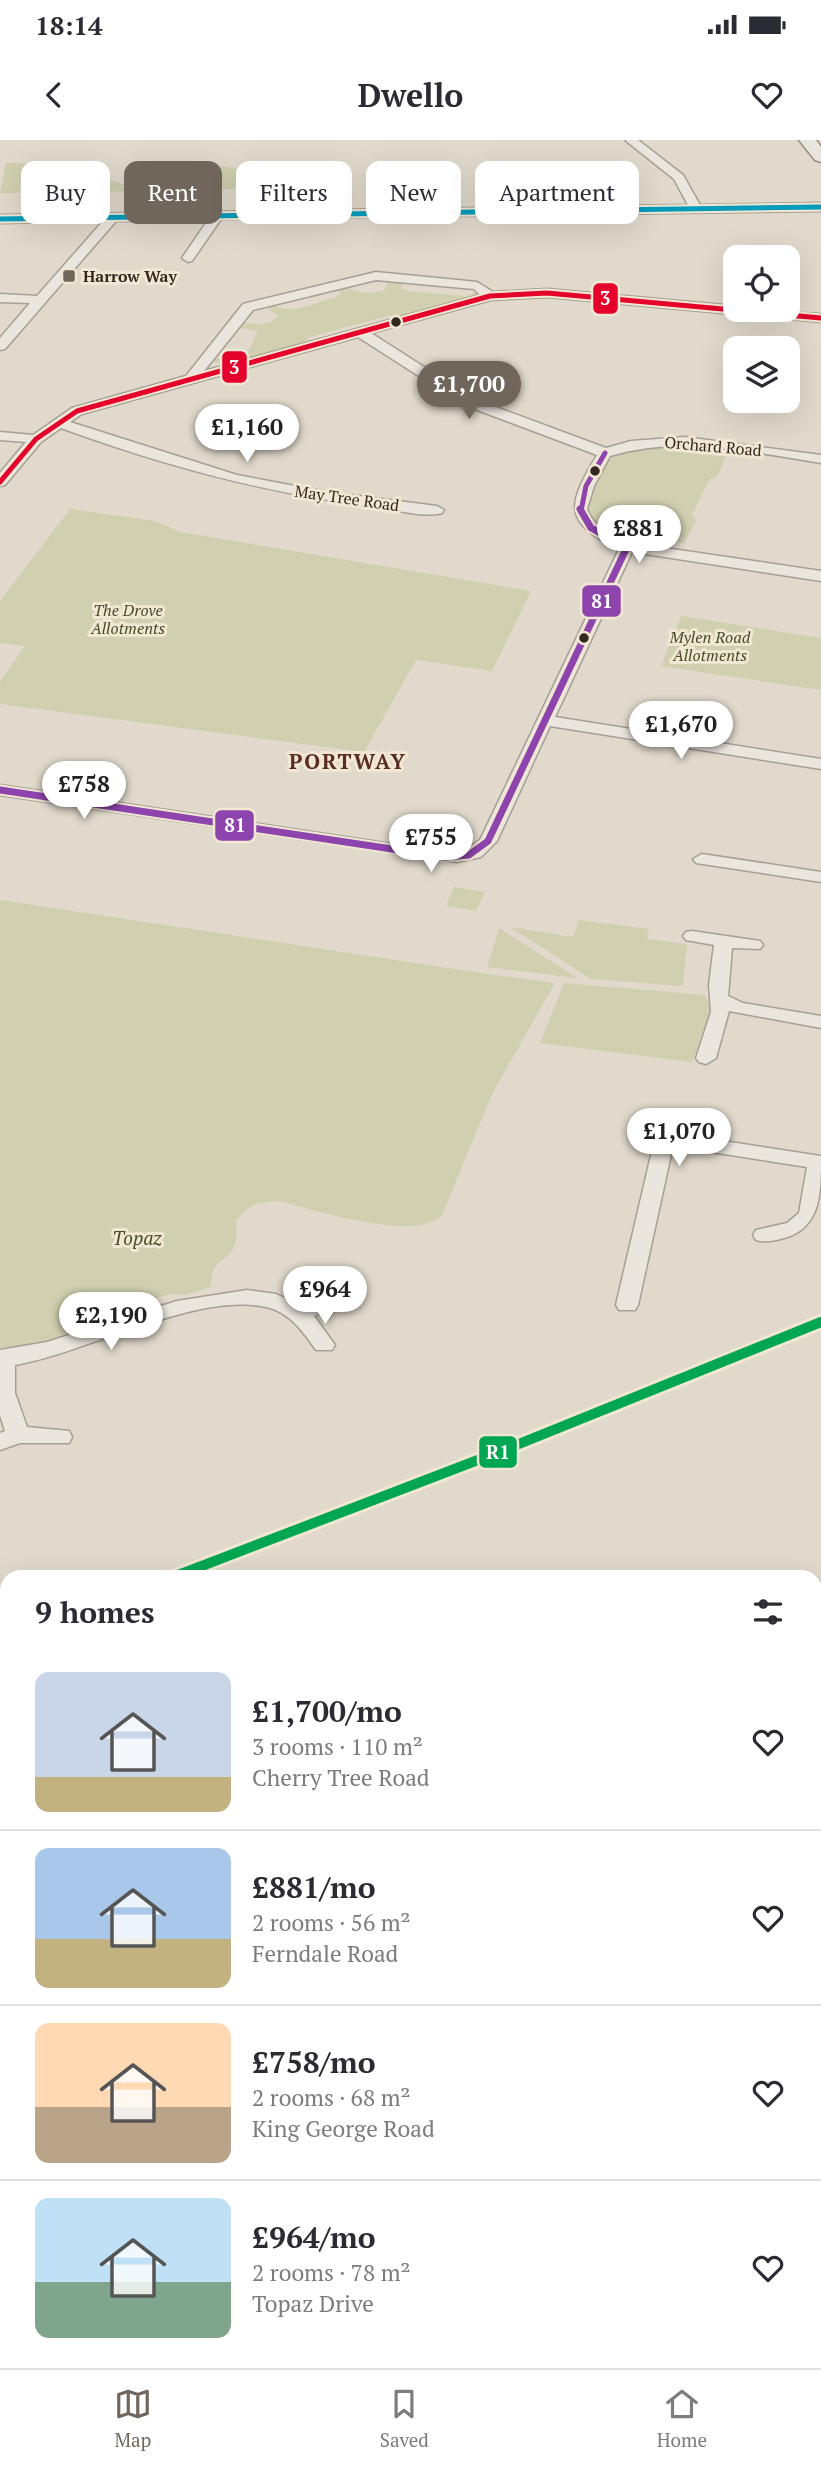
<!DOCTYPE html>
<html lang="en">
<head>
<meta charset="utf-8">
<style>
  :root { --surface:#fff; --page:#f7f7f7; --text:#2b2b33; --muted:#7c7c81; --line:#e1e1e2; --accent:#70665c }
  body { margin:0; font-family:"PT Serif",serif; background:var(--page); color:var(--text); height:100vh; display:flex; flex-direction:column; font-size:26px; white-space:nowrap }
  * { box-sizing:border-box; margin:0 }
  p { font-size:23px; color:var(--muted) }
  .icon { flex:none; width:38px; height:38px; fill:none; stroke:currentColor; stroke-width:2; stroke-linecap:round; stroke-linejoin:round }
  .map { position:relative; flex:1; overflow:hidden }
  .sheet { position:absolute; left:0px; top:1430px; width:822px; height:800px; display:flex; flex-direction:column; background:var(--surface); border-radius:21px 21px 0 0; box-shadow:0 7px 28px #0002 }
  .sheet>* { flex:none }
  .guide { position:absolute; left:21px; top:21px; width:780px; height:63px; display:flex; gap:14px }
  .tools { position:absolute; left:723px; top:105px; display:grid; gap:14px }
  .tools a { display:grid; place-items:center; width:77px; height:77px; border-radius:14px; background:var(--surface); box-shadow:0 7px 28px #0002; font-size:35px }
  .price { position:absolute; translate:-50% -60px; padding:0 16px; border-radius:24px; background:#fff; color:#222; font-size:23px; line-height:46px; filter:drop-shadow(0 2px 4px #0008) }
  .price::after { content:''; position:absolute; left:50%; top:42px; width:21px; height:16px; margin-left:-10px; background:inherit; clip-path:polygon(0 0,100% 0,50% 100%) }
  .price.on { background:var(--accent); color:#fff }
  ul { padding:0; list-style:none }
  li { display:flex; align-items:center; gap:21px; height:175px; padding:0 35px }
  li+li { border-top:2px solid var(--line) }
  li span { display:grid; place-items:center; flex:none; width:196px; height:140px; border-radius:14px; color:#555 }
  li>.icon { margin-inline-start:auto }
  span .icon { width:84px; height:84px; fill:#fffc; stroke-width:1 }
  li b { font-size:30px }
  h2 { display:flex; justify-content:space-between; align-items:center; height:84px; padding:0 35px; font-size:30px }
  .pill { padding:0 24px; border-radius:14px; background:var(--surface); box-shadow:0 7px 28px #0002; font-size:24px; line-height:63px }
  .pill.on { background:var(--accent); color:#fff }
  .status { display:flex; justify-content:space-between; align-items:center; height:49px; padding:0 35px; background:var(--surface); direction:ltr }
  .status svg { height:19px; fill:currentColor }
  header { display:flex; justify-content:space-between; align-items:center; height:91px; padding:0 35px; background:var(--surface); font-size:32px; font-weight:800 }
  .dock { display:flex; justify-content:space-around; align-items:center; height:98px; border-top:2px solid var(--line); background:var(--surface); font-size:19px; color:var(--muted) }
  .dock a { display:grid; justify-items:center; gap:4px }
  .dock .on { color:var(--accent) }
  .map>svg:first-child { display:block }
  .green { fill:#d0cfb0 }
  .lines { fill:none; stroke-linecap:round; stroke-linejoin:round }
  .street-casing { stroke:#a69f95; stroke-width:3 }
  .secondary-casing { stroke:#968e85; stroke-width:3 }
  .street { fill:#eae5dd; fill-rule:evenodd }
  .secondary { fill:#eae5dd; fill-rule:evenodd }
  .rail-far1 { stroke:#a9a49d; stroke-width:5; stroke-dasharray:12 12; stroke-linecap:butt }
  .rail { stroke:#a9a49d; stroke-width:7; stroke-dasharray:16 16; stroke-linecap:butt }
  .bus-1-casing { stroke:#f1e7d3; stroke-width:9 }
  .bus-2-casing { stroke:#f1e7d3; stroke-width:9 }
  .bus-3-far1-casing { stroke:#f1e7d3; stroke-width:9 }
  .bus-3-casing { stroke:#f1e7d3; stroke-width:11 }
  .bus-1 { stroke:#059cbc; stroke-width:5 }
  .bus-2 { stroke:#e4002b; stroke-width:5 }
  .bus-3-far1 { stroke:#8e44ad; stroke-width:5 }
  .bus-3 { stroke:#8e44ad; stroke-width:7 }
  .rail-1-casing { stroke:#f1e7d3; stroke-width:16 }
  .rail-1 { stroke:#00a651; stroke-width:10 }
  .poi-dot { fill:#70665c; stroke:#f1e7d3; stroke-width:2.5 }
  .bus-dot { fill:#33281f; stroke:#f1e7d3; stroke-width:2.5 }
  .labels { text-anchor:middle; stroke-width:6; stroke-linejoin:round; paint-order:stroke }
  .far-poi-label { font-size:16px; font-weight:bold; fill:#33281f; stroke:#f1e7d3; text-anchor:start }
  .far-street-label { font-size:16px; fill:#33281f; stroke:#f1e7d3 }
  .far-park-label { font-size:16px; font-style:italic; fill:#464d28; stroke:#f1e7d3 }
  .park-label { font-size:19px; font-style:italic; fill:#464d28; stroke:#f1e7d3 }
  .far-district-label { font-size:21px; font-weight:bold; letter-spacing:2px; fill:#5b2c23; stroke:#f1e7d3 }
  .line-badge { stroke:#f1e7d3; stroke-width:2.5 }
  .badge-label { font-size:19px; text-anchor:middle; font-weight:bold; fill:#fff }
</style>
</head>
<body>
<div class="status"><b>18:14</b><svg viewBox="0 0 49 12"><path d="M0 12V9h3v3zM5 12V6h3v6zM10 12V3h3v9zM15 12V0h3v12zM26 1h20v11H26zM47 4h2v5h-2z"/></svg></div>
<header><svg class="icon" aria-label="back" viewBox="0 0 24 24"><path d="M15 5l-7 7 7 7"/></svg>Dwello<svg class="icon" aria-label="heart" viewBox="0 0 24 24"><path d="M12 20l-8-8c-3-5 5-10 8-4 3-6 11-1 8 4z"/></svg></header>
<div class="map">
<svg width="821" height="2228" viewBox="0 0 821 2228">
  <rect width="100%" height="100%" fill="#e1d9cc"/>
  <g class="green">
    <polygon points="198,22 237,29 235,49 197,49"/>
    <polygon points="6,23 37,23 35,34 22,34 19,53 0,53"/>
    <polygon points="87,39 107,39 144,51 85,52"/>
    <path d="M389,139L404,140L401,148L407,151L467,156L474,153V147L480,154L407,175L388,176L310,197L301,205L229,225L211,221V217L230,221L247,214L258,191L235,187L239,182C253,183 268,188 278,176L262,165L270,163C289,177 315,163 336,157L341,153L331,147L342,145C355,152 371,156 385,150Z"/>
    <path d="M693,304L690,312L726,317L717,336L709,340L692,375L697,380L684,403L650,397L645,405C625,400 586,390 586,364C586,355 594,347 598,340C604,331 607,319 617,314C640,302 669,306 693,304Z"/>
    <polygon points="70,369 155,381 180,392 531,451 492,531 416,520 364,612 0,564 0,542 25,506 0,503 0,461"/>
    <polygon points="681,476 821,498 821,550 661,526"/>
    <polygon points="454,747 485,752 476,771 446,766"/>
    <path d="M0,760L494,835L555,843L493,952L442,1075C415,1103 315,1070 279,1061C261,1061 245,1065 236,1082C242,1128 209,1110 211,1147L185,1155L169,1154L129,1167L114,1180L115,1184L50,1203L0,1208Z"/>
    <polygon points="579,780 649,789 647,799 687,804 683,846 591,839 510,787 573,797"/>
    <polygon points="499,788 577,838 487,827"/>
    <polygon points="564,843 704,855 712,868 692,922 540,903"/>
  </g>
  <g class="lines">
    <defs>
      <g id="street">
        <polygon points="625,0 638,0 683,35 700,65 821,63 821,71 221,79 192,121 188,122 182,118 208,80 116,81 5,209 0,210 0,198 30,163 0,162 0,154 37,156 103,81 0,83 0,75 688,65 674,39"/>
        <path d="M376,132L477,142L493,152L547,149L735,166V170L821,174V182L547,157L491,160L371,193L474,259L606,308L631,301L685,297L821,315V323C750,312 681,295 610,316L594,346L587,369C594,389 613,395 631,403L821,431V441L632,412L555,577L821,619V629L550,586L497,701L481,717L457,722L0,655V645L445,712L464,711L480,700L619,409C561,382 568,364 597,315L464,265L358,197L82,274L70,282L237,335L327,352L437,366L444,370L442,373C424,378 397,370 378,367C268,354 165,326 61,288L41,302L5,345L0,346V333L26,302L0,300V292L33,295L72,268L186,236L243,164ZM376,140L474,149L480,155L204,231L253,170Z"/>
        <polygon points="702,714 821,732 821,742 696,723 693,719"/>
        <polygon points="692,791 760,801 763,805 760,809 732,808 728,856 743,863 821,876 821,888 729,871 716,918 706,924 699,922 696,918 711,872 709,845 714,805 686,800 683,796 686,792"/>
        <path d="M665,992L821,1016C821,1053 821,1085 788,1097C777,1100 766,1103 756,1100L753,1095L756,1090L787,1083L799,1073L807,1027L673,1006L638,1165L635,1170H619L616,1165L655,998Z"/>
        <path d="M247,1150L276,1154L300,1165L333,1152L341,1154L344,1159L341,1164L314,1176L335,1205L332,1210H316C304,1193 291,1174 270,1168C201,1149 87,1213 15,1225V1253L27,1287L69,1291L72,1297L69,1303H20L0,1310V1293L5,1291L0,1275V1210L47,1202L177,1161Z"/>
        <polygon points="7,1597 7,1618 0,1620 0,1599"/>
        <polygon points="7,2028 7,2056 0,2059 0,2031"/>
        <polygon points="149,2222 180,2222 182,2228 151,2228"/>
        <rect x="630" y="2222" width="30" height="6"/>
      </g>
      <g id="secondary">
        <polygon points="799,0 816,0 821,7 821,22 815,20"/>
        <polygon points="0,1796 7,1798 7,1832 0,1830"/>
        <polygon points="816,1980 821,1981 821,2019 816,2018"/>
      </g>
    </defs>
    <use href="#street" class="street-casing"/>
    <use href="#secondary" class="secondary-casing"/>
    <use href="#street" class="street"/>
    <use href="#secondary" class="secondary"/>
    <polyline class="rail-far1" points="173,1437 504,1310 821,1182"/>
    <polyline class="rail" points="0,1500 7,1497"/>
    <defs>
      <polyline id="bus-1" points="0,79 821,67"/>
      <polyline id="bus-2" points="0,342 36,299 77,271 490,156 547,153 821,178"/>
      <polyline id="bus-3-far1" points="581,371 586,346 605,313"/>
      <polyline id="bus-3" points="0,650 445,717 469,715 488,701 627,407 591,388 580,369"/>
    </defs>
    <use href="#bus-1" class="bus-1-casing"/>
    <use href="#bus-2" class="bus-2-casing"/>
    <use href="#bus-3-far1" class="bus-3-far1-casing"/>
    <use href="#bus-3" class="bus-3-casing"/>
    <use href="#bus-1" class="bus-1"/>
    <use href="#bus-2" class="bus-2"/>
    <use href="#bus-3-far1" class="bus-3-far1"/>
    <use href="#bus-3" class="bus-3"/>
    <defs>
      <polyline id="rail-1" points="173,1437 504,1310 821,1182"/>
    </defs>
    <use href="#rail-1" class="rail-1-casing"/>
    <use href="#rail-1" class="rail-1"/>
  </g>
  <rect class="poi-dot" x="62" y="129" width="14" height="14" rx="3.5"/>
  <g class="bus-dot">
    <circle cx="396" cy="182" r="6"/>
    <circle cx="595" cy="331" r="6"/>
    <circle cx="584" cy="498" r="6"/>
  </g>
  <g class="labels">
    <g class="far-poi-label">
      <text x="83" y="142">Harrow Way</text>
    </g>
    <g class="far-street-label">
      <text transform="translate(713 306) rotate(5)" y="6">Orchard Road</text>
      <text transform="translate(347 358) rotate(8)" y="6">May Tree Road</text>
    </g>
    <g class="far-park-label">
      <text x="128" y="476">The Drove<tspan x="128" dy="18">Allotments</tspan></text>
      <text x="710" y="503">Mylen Road<tspan x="710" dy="18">Allotments</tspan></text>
    </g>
    <g class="park-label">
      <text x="137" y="1105">Topaz</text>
    </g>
    <g class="far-district-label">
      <text x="348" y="629">PORTWAY</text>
    </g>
  </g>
  <g class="line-badge">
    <rect x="592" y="142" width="27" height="33" rx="7" fill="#e4002b"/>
    <rect x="221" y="210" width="27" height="34" rx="7" fill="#e4002b"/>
    <rect x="581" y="444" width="41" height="34" rx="7" fill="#8e44ad"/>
    <rect x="214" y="669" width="41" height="33" rx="7" fill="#8e44ad"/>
    <rect x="478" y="1295" width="40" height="34" rx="7" fill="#00a651"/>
  </g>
  <g class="badge-label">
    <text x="605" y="165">3</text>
    <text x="234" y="234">3</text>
    <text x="602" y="468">81</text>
    <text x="235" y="692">81</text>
    <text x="498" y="1319">R1</text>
  </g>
</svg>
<div class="tools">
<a><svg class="icon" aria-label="locate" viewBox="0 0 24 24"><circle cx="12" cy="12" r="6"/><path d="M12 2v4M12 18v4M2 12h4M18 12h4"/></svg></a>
<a><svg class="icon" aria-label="layers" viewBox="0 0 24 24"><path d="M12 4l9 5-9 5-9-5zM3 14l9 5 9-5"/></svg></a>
</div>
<b class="price on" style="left:469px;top:281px">£1,700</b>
<b class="price" style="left:247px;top:324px">£1,160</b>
<b class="price" style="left:639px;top:425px">£881</b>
<b class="price" style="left:681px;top:621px">£1,670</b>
<b class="price" style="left:84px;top:681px">£758</b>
<b class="price" style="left:431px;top:734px">£755</b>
<b class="price" style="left:679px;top:1028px">£1,070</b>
<b class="price" style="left:325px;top:1186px">£964</b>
<b class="price" style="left:111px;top:1212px">£2,190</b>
<div class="guide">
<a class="pill">Buy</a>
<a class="pill on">Rent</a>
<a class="pill">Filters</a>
<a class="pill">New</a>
<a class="pill">Apartment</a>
</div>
<section class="sheet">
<h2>9 homes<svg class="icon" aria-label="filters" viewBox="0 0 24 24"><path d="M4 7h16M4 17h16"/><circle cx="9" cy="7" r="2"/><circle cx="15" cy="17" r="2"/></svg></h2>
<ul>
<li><span style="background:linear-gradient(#c9d6e8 75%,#c2b280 0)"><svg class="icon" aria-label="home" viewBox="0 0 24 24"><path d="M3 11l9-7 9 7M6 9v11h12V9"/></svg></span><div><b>£1,700/mo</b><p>3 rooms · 110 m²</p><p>Cherry Tree Road</p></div><svg class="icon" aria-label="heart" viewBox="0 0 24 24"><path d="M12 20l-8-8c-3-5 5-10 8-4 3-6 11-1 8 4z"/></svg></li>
<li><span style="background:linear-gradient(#a9c7e8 65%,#c2b280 0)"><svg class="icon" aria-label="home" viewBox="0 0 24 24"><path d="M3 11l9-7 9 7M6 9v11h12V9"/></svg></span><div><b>£881/mo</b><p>2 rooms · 56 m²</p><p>Ferndale Road</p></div><svg class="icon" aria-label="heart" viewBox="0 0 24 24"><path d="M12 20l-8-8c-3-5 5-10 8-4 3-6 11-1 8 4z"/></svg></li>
<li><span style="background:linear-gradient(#ffd9b3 60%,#b9a48a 0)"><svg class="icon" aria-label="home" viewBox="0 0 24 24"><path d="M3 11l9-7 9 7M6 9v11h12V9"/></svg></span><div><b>£758/mo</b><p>2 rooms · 68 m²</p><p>King George Road</p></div><svg class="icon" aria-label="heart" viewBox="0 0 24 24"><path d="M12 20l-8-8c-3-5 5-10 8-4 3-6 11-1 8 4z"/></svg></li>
<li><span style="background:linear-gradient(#bfe0f5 60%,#7fa58c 0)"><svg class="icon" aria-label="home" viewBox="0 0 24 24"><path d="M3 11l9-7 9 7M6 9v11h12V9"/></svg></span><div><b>£964/mo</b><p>2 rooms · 78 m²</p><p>Topaz Drive</p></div><svg class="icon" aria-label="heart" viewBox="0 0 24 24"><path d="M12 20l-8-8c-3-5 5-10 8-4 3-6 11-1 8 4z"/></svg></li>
</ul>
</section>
</div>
<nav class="dock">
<a class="on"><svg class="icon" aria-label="map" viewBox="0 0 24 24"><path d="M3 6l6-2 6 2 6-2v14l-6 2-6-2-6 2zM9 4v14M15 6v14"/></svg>Map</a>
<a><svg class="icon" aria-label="saved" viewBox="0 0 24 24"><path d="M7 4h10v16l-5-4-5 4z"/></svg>Saved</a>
<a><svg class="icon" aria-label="home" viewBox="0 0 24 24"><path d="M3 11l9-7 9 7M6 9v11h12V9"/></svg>Home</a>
</nav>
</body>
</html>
